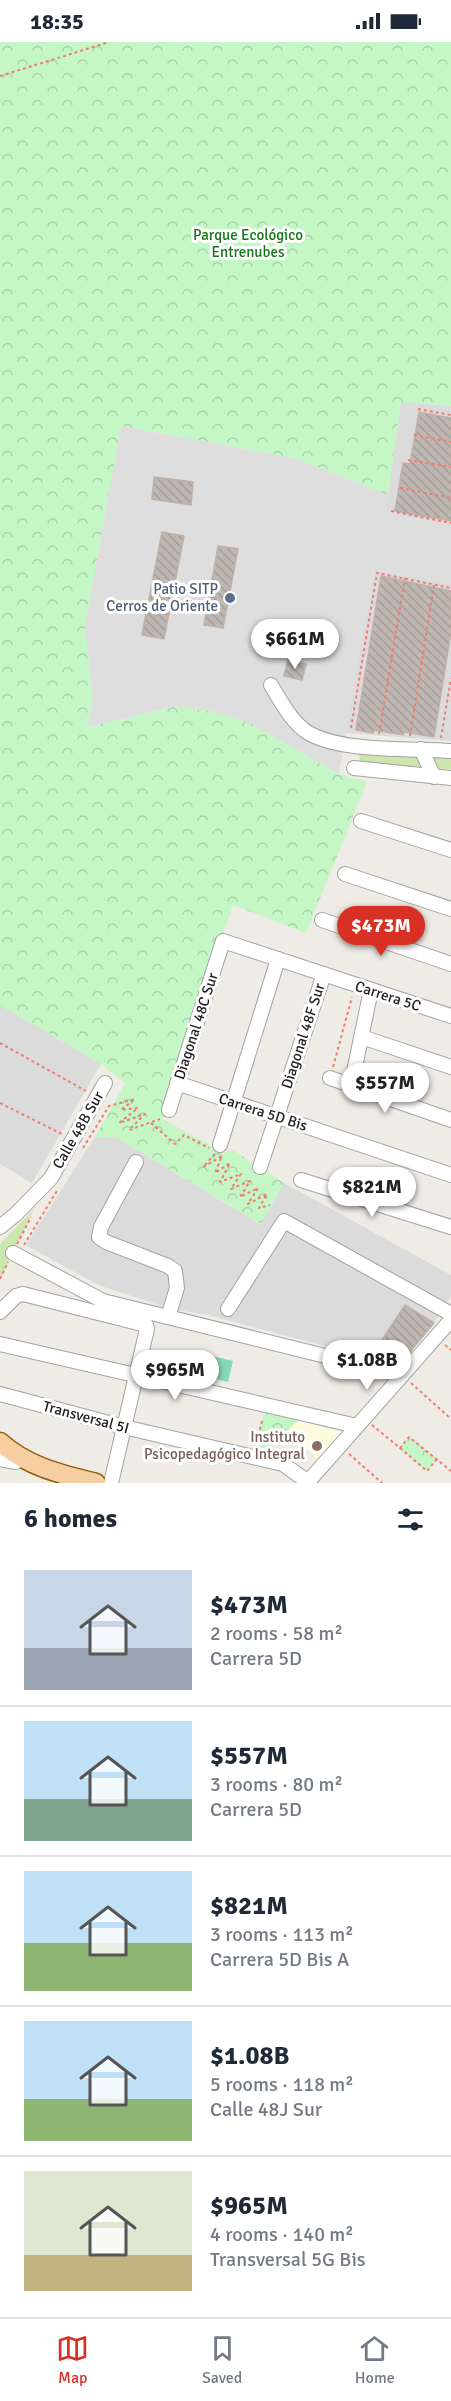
<!DOCTYPE html>
<html lang="en">
<head>
<meta charset="utf-8">
<style>
  :root { --surface:#fff; --page:#f6f6f7; --text:#1f2937; --muted:#747a83; --line:#e0e1e3; --accent:#d93025 }
  body { margin:0; font-family:Signika,sans-serif; background:var(--page); color:var(--text); height:100vh; display:flex; flex-direction:column; font-size:22px; white-space:nowrap }
  * { box-sizing:border-box; margin:0 }
  p { font-size:20px; color:var(--muted) }
  .icon { flex:none; width:33px; height:33px; fill:none; stroke:currentColor; stroke-width:2; stroke-linecap:round; stroke-linejoin:round }
  .map { position:relative; height:1441px; overflow:hidden }
  .sheet { display:flex; flex-direction:column; background:var(--surface); flex:1 }
  .sheet>* { flex:none }
  .price { position:absolute; translate:-50% -51px; padding:0 14px; border-radius:21px; background:#fff; color:#222; font-size:20px; line-height:39px; filter:drop-shadow(0 2px 3px #0008) }
  .price::after { content:''; position:absolute; left:50%; top:36px; width:18px; height:14px; margin-left:-9px; background:inherit; clip-path:polygon(0 0,100% 0,50% 100%) }
  .price.on { background:var(--accent); color:#fff }
  ul { padding:0; list-style:none }
  li { display:flex; align-items:center; gap:18px; height:150px; padding:0 24px }
  li+li { border-top:2px solid var(--line) }
  li span { display:grid; place-items:center; flex:none; width:168px; height:120px; border-radius:0px; color:#555 }
  li>.icon { margin-inline-start:auto }
  span .icon { width:72px; height:72px; fill:#fffc; stroke-width:1 }
  li b { font-size:26px }
  h2 { display:flex; justify-content:space-between; align-items:center; height:72px; padding:0 24px; font-size:26px }
  .status { display:flex; justify-content:space-between; align-items:center; height:42px; padding:0 30px; background:var(--surface); direction:ltr }
  .status svg { height:16px; fill:currentColor }
  .tab-bar { display:flex; justify-content:space-around; align-items:center; height:84px; border-top:2px solid var(--line); background:var(--surface); font-size:16px; color:var(--muted) }
  .tab-bar a { display:grid; justify-items:center; gap:3px }
  .tab-bar .on { color:var(--accent) }
  .map>svg:first-child { display:block }
  .residential { fill:#dcdbdb }
  .education { fill:#fdfcdf }
  .grass { fill:#cce6ad }
  .park { fill:url(#park-crowns) }
  .pitch { fill:#87dab6 }
  .parking { fill:#dedede }
  .building { fill:url(#building-back-hatch); stroke:#c0b1a8; stroke-width:1.5 }
  .lines { fill:none; stroke-linecap:round; stroke-linejoin:round }
  .minor-casing { stroke:#a2a2a2; stroke-width:16 }
  .major-casing { stroke:#905d08; stroke-width:21 }
  .path { stroke:#f27a72; stroke-width:2; stroke-dasharray:3 3; stroke-linecap:butt }
  .minor { stroke:#fff; stroke-width:14 }
  .major { stroke:#f7cea2; stroke-width:18 }
  .service-dot { fill:#5c6f8a; stroke:#fff; stroke-width:2 }
  .education-dot { fill:#8d6e63; stroke:#fff; stroke-width:2 }
  .labels { text-anchor:middle; stroke-width:6; stroke-linejoin:round; paint-order:stroke }
  .park-label { font-size:15px; fill:#117715; stroke:#fff }
  .service-label { font-size:15px; fill:#4e5e75; stroke:#fff; text-anchor:end }
  .street-label { font-size:15px; fill:#1e1e1e; stroke:#fff }
  .education-label { font-size:15px; fill:#785e54; stroke:#fff; text-anchor:end }
</style>
</head>
<body>
<div class="status"><b>18:35</b><svg viewBox="0 0 49 12"><path d="M0 12V9h3v3zM5 12V6h3v6zM10 12V3h3v9zM15 12V0h3v12zM26 1h20v11H26zM47 4h2v5h-2z"/></svg></div>
<div class="map">
<svg width="451" height="1441" viewBox="0 0 451 1441">
  <defs>
    <pattern id="park-crowns" width="20" height="18" patternUnits="userSpaceOnUse" patternTransform="scale(1.5)"><rect width="20" height="18" fill="#c4f6c6"/><path d="M2 6a3 3 0 1 1 6 0M12 15a3 3 0 1 1 6 0" fill="none" stroke="#a8d2aa"/></pattern>
    <pattern id="building-back-hatch" width="6" height="6" patternUnits="userSpaceOnUse" patternTransform="scale(1.5)"><rect width="6" height="6" fill="#bfb7b1"/><path d="M-1 5l2 2M0 0l6 6M5-1l2 2" fill="none" stroke="#a49d98"/></pattern>
  </defs>
  <rect width="100%" height="100%" fill="#efebe5"/>
  <g class="residential">
    <polygon points="401,360 451,364 451,699 345,691 388,453"/>
    <polygon points="0,963 101,1022 32,1141 0,1122"/>
    <polygon points="95,1095 117,1096 260,1182 284,1141 451,1233 451,1254 434,1281 405,1263 370,1316 208,1273 171,1267 98,1243 26,1203"/>
  </g>
  <polygon class="education" points="298,1378 343,1391 317,1417 288,1387"/>
  <g class="grass">
    <polygon points="359,711 451,716 451,727 360,722"/>
    <polygon points="34,1167 0,1237 0,1202"/>
  </g>
  <g class="park">
    <polygon points="0,0 451,0 451,364 401,360 388,453 298,417 121,384 85,585 93,656 87,685 177,664 216,670 252,682 339,732 367,740 306,891 233,863 164,1065 163,1077 223,1111 233,1108 284,1141 261,1182 117,1096 95,1095 125,1041 101,1022 0,963"/>
    <polygon points="265,1369 298,1378 267,1410 255,1406"/>
    <polygon points="409,1395 437,1417 427,1429 400,1406"/>
  </g>
  <polygon class="pitch" points="188,1308 233,1319 228,1340 183,1329"/>
  <polygon class="parking" points="121,384 298,417 388,453 385,470 451,483 451,543 374,528 339,732 252,682 216,670 177,664 87,685 93,656 85,585"/>
  <g class="building">
    <polygon points="419,370 451,376 451,479 395,469 403,421 410,422"/>
    <polygon points="154,435 193,440 191,463 152,457"/>
    <polygon points="162,490 184,494 164,597 142,593"/>
    <polygon points="218,504 238,507 223,586 204,583"/>
    <polygon points="381,534 451,549 451,590 434,695 404,690 403,693 374,688 373,691 356,688"/>
    <polygon points="288,618 306,622 302,638 284,634"/>
    <polygon points="405,1263 434,1281 399,1323 370,1316"/>
  </g>
  <g class="lines">
    <defs>
      <g id="minor">
        <path d="M271,643C280,658 290,677 304,688C335,711 412,706 451,709"/>
        <polyline points="421,707 434,735"/>
        <polyline points="354,726 451,736"/>
        <polyline points="361,779 451,808"/>
        <polyline points="345,832 451,867"/>
        <polyline points="322,878 451,922"/>
        <polyline points="362,995 451,1025"/>
        <polyline points="330,1036 451,1078"/>
        <polyline points="177,1041 451,1133"/>
        <polyline points="351,1044 371,948"/>
        <polyline points="169,1068 223,899 451,974"/>
        <polyline points="220,1103 278,917"/>
        <polyline points="136,1120 101,1185 99,1195 106,1200 168,1224 175,1229 177,1246 168,1275"/>
        <polyline points="260,1125 324,932"/>
        <polyline points="301,1138 451,1185"/>
        <polyline points="0,1185 16,1172 51,1136 105,1041"/>
        <polyline points="13,1211 103,1259 402,1333"/>
        <polyline points="228,1267 284,1179 451,1272"/>
        <polyline points="0,1270 16,1254 23,1252 146,1283 147,1287 111,1441"/>
        <polyline points="0,1302 357,1384"/>
        <polyline points="0,1352 124,1385 283,1422 308,1440"/>
        <polyline points="0,1417 15,1420 22,1417"/>
        <polyline points="307,1441 451,1278"/>
      </g>
      <path id="major" d="M0,1400C28,1425 61,1432 96,1441"/>
    </defs>
    <use href="#minor" class="minor-casing"/>
    <use href="#major" class="major-casing"/>
    <g class="path">
      <polyline points="0,34 109,0"/>
      <polyline points="418,367 451,373"/>
      <polyline points="414,393 451,400"/>
      <polyline points="408,418 451,425"/>
      <polyline points="400,446 451,456"/>
      <polyline points="391,469 451,481"/>
      <polyline points="351,686 377,531 451,546"/>
      <polyline points="379,692 405,536"/>
      <polyline points="410,694 434,543"/>
      <polyline points="441,696 451,636"/>
      <polyline points="0,1001 86,1049"/>
      <polyline points="333,1025 352,955"/>
      <polyline points="0,1061 62,1092"/>
      <polyline points="151,1081 175,1102 184,1093 209,1106"/>
      <polyline points="83,1106 109,1064 135,1057 121,1068 138,1066 119,1081 145,1072 129,1088 160,1077"/>
      <polyline points="215,1112 203,1125 222,1114 215,1131 230,1121 220,1140 241,1132 231,1147 250,1139 240,1155 258,1146 248,1162 267,1152 259,1166 270,1163"/>
      <polyline points="17,1202 31,1175"/>
      <polyline points="24,1203 58,1147"/>
      <polyline points="0,1237 8,1220"/>
      <polyline points="445,1303 451,1308"/>
      <polyline points="411,1341 451,1377"/>
      <polyline points="372,1383 400,1406 409,1395 451,1429"/>
      <polyline points="255,1405 263,1376"/>
      <polyline points="400,1406 427,1429 437,1417"/>
      <polyline points="349,1412 382,1441"/>
    </g>
    <use href="#minor" class="minor"/>
    <use href="#major" class="major"/>
  </g>
  <circle class="service-dot" cx="230" cy="556" r="6"/>
  <circle class="education-dot" cx="317" cy="1404" r="6"/>
  <g class="labels">
    <g class="park-label">
      <text x="248" y="198">Parque Ecológico<tspan x="248" dy="17">Entrenubes</tspan></text>
    </g>
    <g class="service-label">
      <text x="218" y="552">Patio SITP<tspan x="218" dy="17">Cerros de Oriente</tspan></text>
    </g>
    <g class="street-label">
      <text transform="translate(388 954) rotate(18)" y="5">Carrera 5C</text>
      <text transform="translate(196 984) rotate(-72)" y="5">Diagonal 48C Sur</text>
      <text transform="translate(303 994) rotate(-72)" y="5">Diagonal 48F Sur</text>
      <text transform="translate(263 1070) rotate(18)" y="5">Carrera 5D Bis</text>
      <text transform="translate(78 1088) rotate(-60)" y="5">Calle 48B Sur</text>
      <text transform="translate(86 1375) rotate(15)" y="5">Transversal 5I</text>
    </g>
    <g class="education-label">
      <text x="305" y="1400">Instituto<tspan x="305" dy="17">Psicopedagógico Integral</tspan></text>
    </g>
  </g>
</svg>
<b class="price" style="left:295px;top:628px">$661M</b>
<b class="price on" style="left:381px;top:915px">$473M</b>
<b class="price" style="left:385px;top:1072px">$557M</b>
<b class="price" style="left:372px;top:1176px">$821M</b>
<b class="price" style="left:367px;top:1349px">$1.08B</b>
<b class="price" style="left:175px;top:1359px">$965M</b>
</div>
<section class="sheet">
<h2>6 homes<svg class="icon" aria-label="filters" viewBox="0 0 24 24"><path d="M4 7h16M4 17h16"/><circle cx="9" cy="7" r="2"/><circle cx="15" cy="17" r="2"/></svg></h2>
<ul>
<li><span style="background:linear-gradient(#c9d6e8 65%,#9aa5b1 0)"><svg class="icon" aria-label="home" viewBox="0 0 24 24"><path d="M3 11l9-7 9 7M6 9v11h12V9"/></svg></span><div><b>$473M</b><p>2 rooms · 58 m²</p><p>Carrera 5D</p></div></li>
<li><span style="background:linear-gradient(#bfe0f5 65%,#7fa58c 0)"><svg class="icon" aria-label="home" viewBox="0 0 24 24"><path d="M3 11l9-7 9 7M6 9v11h12V9"/></svg></span><div><b>$557M</b><p>3 rooms · 80 m²</p><p>Carrera 5D</p></div></li>
<li><span style="background:linear-gradient(#bfe0f5 60%,#8fb573 0)"><svg class="icon" aria-label="home" viewBox="0 0 24 24"><path d="M3 11l9-7 9 7M6 9v11h12V9"/></svg></span><div><b>$821M</b><p>3 rooms · 113 m²</p><p>Carrera 5D Bis A</p></div></li>
<li><span style="background:linear-gradient(#bfe0f5 65%,#8fb573 0)"><svg class="icon" aria-label="home" viewBox="0 0 24 24"><path d="M3 11l9-7 9 7M6 9v11h12V9"/></svg></span><div><b>$1.08B</b><p>5 rooms · 118 m²</p><p>Calle 48J Sur</p></div></li>
<li><span style="background:linear-gradient(#dfe7d0 70%,#c2b280 0)"><svg class="icon" aria-label="home" viewBox="0 0 24 24"><path d="M3 11l9-7 9 7M6 9v11h12V9"/></svg></span><div><b>$965M</b><p>4 rooms · 140 m²</p><p>Transversal 5G Bis</p></div></li>
</ul>
</section>
<nav class="tab-bar">
<a class="on"><svg class="icon" aria-label="map" viewBox="0 0 24 24"><path d="M3 6l6-2 6 2 6-2v14l-6 2-6-2-6 2zM9 4v14M15 6v14"/></svg>Map</a>
<a><svg class="icon" aria-label="saved" viewBox="0 0 24 24"><path d="M7 4h10v16l-5-4-5 4z"/></svg>Saved</a>
<a><svg class="icon" aria-label="home" viewBox="0 0 24 24"><path d="M3 11l9-7 9 7M6 9v11h12V9"/></svg>Home</a>
</nav>
</body>
</html>
